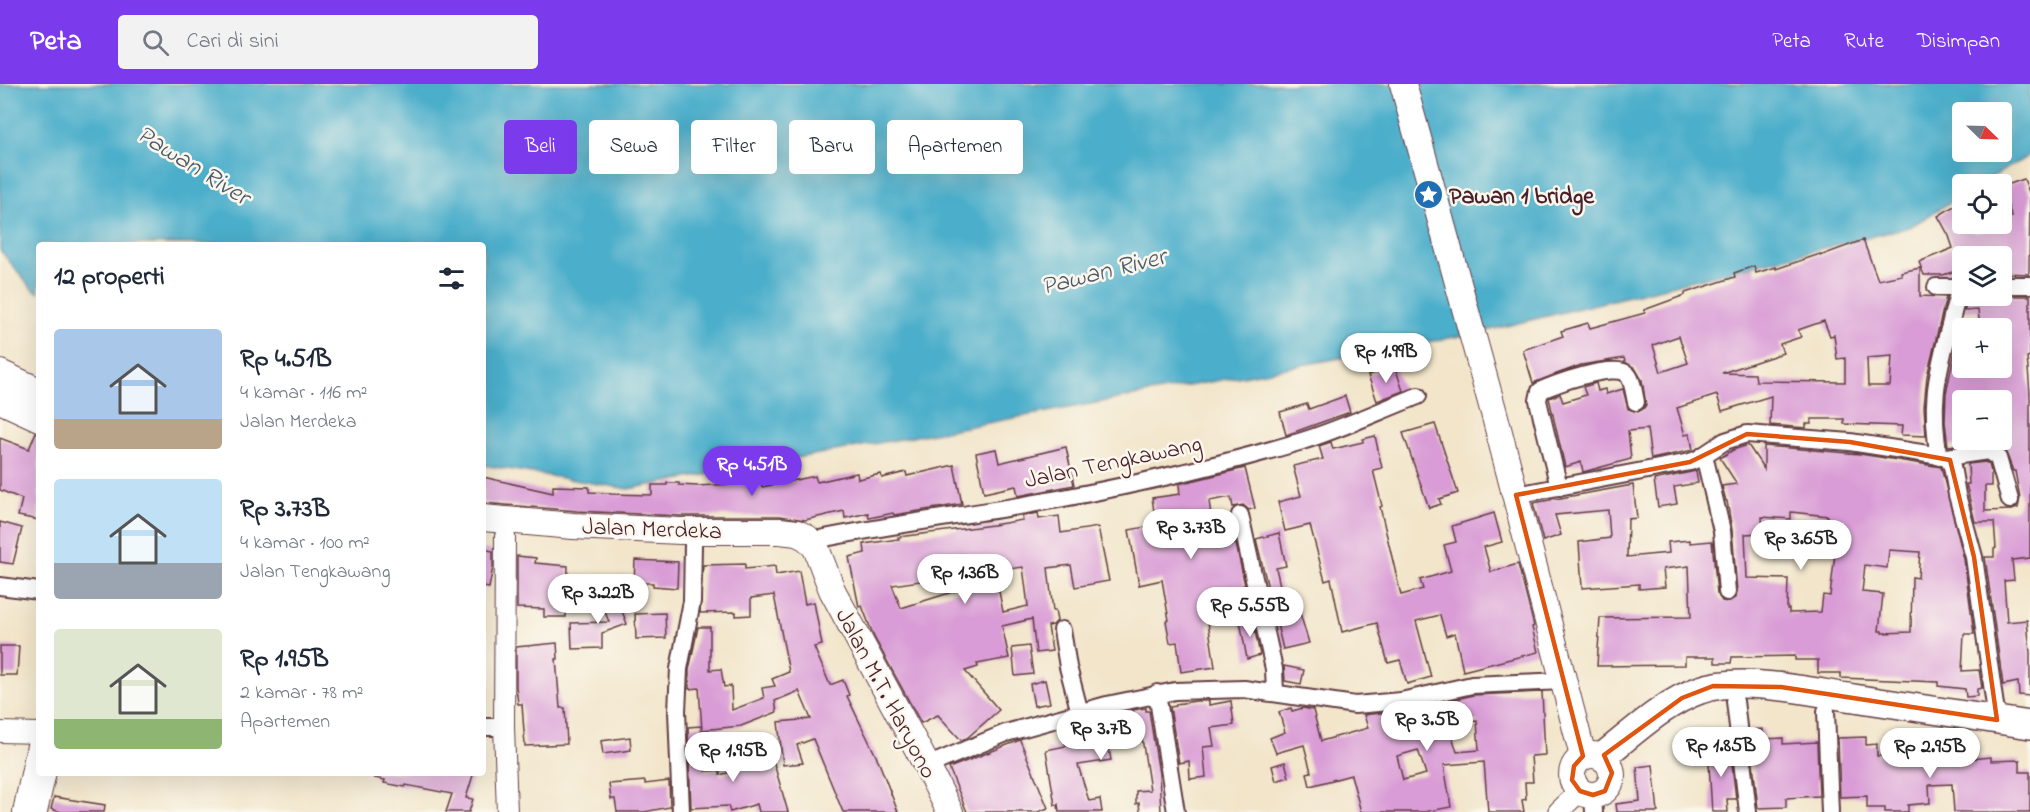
<!DOCTYPE html>
<html lang="id">
<head>
<meta charset="utf-8">
<style>
  :root { --surface:#fff; --page:#f2f2f3; --text:#1f2937; --muted:#747a83; --accent:#7c3aed }
  body { margin:0; font-family:"Indie Flower",sans-serif; background:var(--page); color:var(--text); height:100vh; display:flex; flex-direction:column; font-size:22px; white-space:nowrap }
  * { box-sizing:border-box; margin:0 }
  p { font-size:20px; color:var(--muted) }
  .icon { flex:none; width:33px; height:33px; fill:none; stroke:currentColor; stroke-width:2; stroke-linecap:round; stroke-linejoin:round }
  .map { position:relative; flex:1; overflow:hidden }
  .details { position:absolute; left:36px; top:158px; width:450px; height:534px; display:flex; flex-direction:column; background:var(--surface); border-radius:6px; box-shadow:0 6px 24px #0002 }
  .details>* { flex:none }
  .top-card { position:absolute; left:504px; top:36px; width:570px; height:54px; display:flex; gap:12px }
  .needle { width:39px; rotate:113deg }
  .tools { position:absolute; left:1952px; top:18px; display:grid; gap:12px }
  .tools a { display:grid; place-items:center; width:60px; height:60px; border-radius:6px; background:var(--surface); box-shadow:0 6px 24px #0002; font-size:30px }
  .price { position:absolute; translate:-50% -51px; padding:0 14px; border-radius:21px; background:#fff; color:#222; font-size:20px; line-height:39px; filter:drop-shadow(0 2px 3px #0008) }
  .price::after { content:''; position:absolute; left:50%; top:36px; width:18px; height:14px; margin-left:-9px; background:inherit; clip-path:polygon(0 0,100% 0,50% 100%) }
  .price.selected { background:var(--accent); color:#fff }
  ul { padding:0; list-style:none }
  li { display:flex; align-items:center; gap:18px; height:150px; padding:0 18px }
  li span { display:grid; place-items:center; flex:none; width:168px; height:120px; border-radius:6px; color:#555 }
  li>.icon { margin-inline-start:auto }
  span .icon { width:72px; height:72px; fill:#fffc; stroke-width:1 }
  li b { font-size:26px }
  h2 { display:flex; justify-content:space-between; align-items:center; height:72px; padding:0 18px; font-size:26px }
  .chip { padding:0 21px; border-radius:6px; background:var(--surface); box-shadow:0 6px 24px #0002; font-size:21px; line-height:54px }
  .chip.selected { background:var(--accent); color:#fff }
  header { display:flex; align-items:center; gap:36px; box-sizing:border-box; height:84px; padding:0 30px; background:var(--accent); color:#fff }
  header strong { font-size:28px }
  nav { display:flex; gap:33px; margin-inline-start:auto; font-size:21px }
  .search { width:420px; height:54px; background:var(--page); display:flex; align-items:center; gap:15px; box-sizing:border-box; padding:0 21px; border-radius:6px; color:var(--muted); font-size:22px }
  .map>svg:first-child { display:block }
  .water { fill:#4baeca; stroke:#4a667a; stroke-width:1.5; fill-rule:evenodd }
  .building { fill:#d99cd6; fill-rule:evenodd }
  .lines { fill:none; stroke-linecap:round; stroke-linejoin:round }
  .minor-casing { stroke:#633d43; stroke-width:20 }
  .tertiary-casing { stroke:#633d43; stroke-width:22 }
  .primary-casing { stroke:#633d43; stroke-width:28 }
  .trunk-casing { stroke:#633d43; stroke-width:30 }
  .minor { stroke:#fff; stroke-width:16 }
  .tertiary { stroke:#fff; stroke-width:20 }
  .primary { stroke:#fff; stroke-width:26 }
  .trunk { stroke:#fff; stroke-width:27 }
  .marked { fill:none; stroke:#e0560e; stroke-width:4.5; stroke-linejoin:round }
  .labels { text-anchor:middle; stroke-width:5; stroke-linejoin:round; paint-order:stroke }
  .poi-label { font-size:24px; font-weight:bold; fill:#4a1f2b; stroke:#fbf7ec; text-anchor:start }
  .street-label { font-size:24px; fill:#4a1f2b; stroke:#fbf7ec }
  .water-label { font-size:26px; font-style:italic; fill:#4a586b; stroke:#fbf7ec }
</style>
</head>
<body>
<header>
<strong>Peta</strong>
<div class="search"><svg class="icon" aria-label="search" viewBox="0 0 24 24"><circle cx="10" cy="10" r="6"/><path d="M15 15l6 6"/></svg>Cari di sini</div>
<nav><a>Peta</a><a>Rute</a><a>Disimpan</a></nav>
</header>
<div class="map">
<svg width="2030" height="728" viewBox="0 0 2030 728">
  <rect width="100%" height="100%" fill="#fbf7ec"/>
  <filter id="ink" filterUnits="userSpaceOnUse"><feTurbulence type="fractalNoise" baseFrequency=".0167" numOctaves="2"/><feDisplacementMap in="SourceGraphic" scale="12" xChannelSelector="R" yChannelSelector="G"/><feConvolveMatrix kernelMatrix="1 2 1 2 8 2 1 2 1" color-interpolation-filters="sRGB"/></filter>
  <filter id="wash" filterUnits="userSpaceOnUse"><feTurbulence type="fractalNoise" baseFrequency=".008" numOctaves="4" result="noise"/><feDisplacementMap in="SourceGraphic" scale="24" xChannelSelector="R" yChannelSelector="G"/><feGaussianBlur stdDeviation="1.35" result="paint"/><feColorMatrix in="noise" values="0 0 0 0 0 0 0 0 0 0 0 0 0 0 0 0 0 1.4 0 .05"/><feComposite in="paint" operator="in"/></filter>
  <g filter="url(#wash)">
    <rect width="100%" height="100%" fill="#f2e5ca"/>
    <path class="water" d="M0,0H2030V71L1980,100H1962V111L1910,143L1482,248L628,405L483,381V160H39V209L32,205L0,166ZM1962,28H2001V68H1962Z"/>
    <g id="blocks">
      <g class="building">
        <polygon points="2024,95 2030,111 2029,190 2001,189 2001,172 1962,172 1962,185 1943,191 1924,191 1919,178 1953,164 1949,152 1938,132 1962,117 1962,140 1970,140 1974,149 1992,144 1991,140 2001,140 2001,133 2012,133 2001,103"/>
        <path d="M1863,156L1878,196L1902,191L1901,188L1920,184V212L1946,213L1927,292L1924,323L1926,352L1901,351L1902,342L1844,340V335H1811V340H1806V344L1770,341L1771,312L1722,327L1717,311L1677,324L1685,351L1690,350L1693,366L1651,375L1647,345L1628,347L1631,375L1583,388L1581,378L1565,383L1549,314L1560,310L1563,318L1586,311L1583,303L1596,299L1598,307L1605,305L1606,310L1623,305L1628,325L1638,328L1643,325L1646,321L1642,296L1635,284L1625,278L1624,274L1581,281L1533,299L1523,266L1563,252L1561,247L1588,239L1590,244L1645,229L1644,226L1685,211V209L1735,193L1734,189L1754,182L1756,189L1776,183V185L1820,170V172ZM1824,237L1830,252L1834,251L1837,275L1845,274V298L1756,297L1755,290L1722,289L1783,269L1780,260L1801,253L1798,246ZM1679,252L1688,279L1661,288L1653,261ZM1892,272L1890,302H1868L1867,274Z"/>
        <polygon points="1969,212 2030,212 2030,272 2027,273 2030,309 2030,474 2012,476 2014,496 2004,497 2007,538 2027,536 2030,569 2030,612 2019,611 2018,598 2003,601 1985,473 1994,473 1994,465 1996,464 1994,438 1975,438 1966,400 1969,400 1968,380 1985,378 1989,380 1991,388 1991,402 1985,402 1985,427 2012,426 2018,424 2020,414 2015,387 2013,387 2005,366 1994,358 1987,357 1968,359 1968,356 2001,356 2001,316 1961,316 1962,360 1948,362 1945,338 1946,309 1958,252 1962,252 1962,284 2001,284 2001,280 2008,278 2005,244 1980,244 1978,226 1964,227"/>
        <polygon points="1395,283 1403,307 1377,317 1368,291"/>
        <polygon points="1345,312 1350,328 1286,351 1280,328 1307,320 1309,325"/>
        <polygon points="1435,340 1458,409 1439,415 1441,420 1429,424 1403,349"/>
        <polygon points="36,348 39,349 39,436 18,432 22,415 0,406 0,354 29,365"/>
        <polygon points="1375,352 1382,384 1373,386 1382,422 1380,423 1401,511 1423,505 1420,496 1451,487 1444,461 1456,458 1452,442 1494,429 1502,458 1484,463 1491,488 1518,480 1534,542 1532,543 1538,568 1463,587 1455,549 1446,552 1440,531 1416,537 1431,593 1407,600 1400,576 1388,579 1377,539 1342,548 1331,495 1325,497 1310,441 1285,447 1278,418 1301,412 1293,382 1323,375 1319,362 1331,358 1333,365 1363,358 1363,355"/>
        <path d="M1748,361L1764,385V362L1860,370L1941,383L1964,475L1974,550H1964L1962,587L1979,586L1982,604L1977,605V612L1966,613L1965,605L1938,602V598L1841,594V589H1818V576H1795V572L1732,573L1731,579H1715V573H1685V581L1597,582L1600,534L1691,533L1689,482L1663,485L1665,503L1639,505V500L1582,504L1579,458L1610,454L1608,426L1555,431L1561,451L1543,457L1533,419L1633,401L1637,434L1628,435L1627,473L1669,469L1668,458L1690,456V459L1712,457L1717,509L1722,517L1728,518L1736,513L1737,507L1732,446L1727,417H1726L1722,402L1737,400L1720,374L1733,366ZM1791,428L1828,432L1827,443L1838,444L1830,512L1823,511L1821,528L1789,529V525H1787L1788,495L1747,494L1745,450L1763,449L1762,433L1791,435ZM1889,466L1920,468L1918,494L1912,493L1911,548L1882,549V547H1879L1883,510L1862,508L1865,481L1887,484Z"/>
        <polygon points="1066,363 1074,401 1018,412 1016,402 984,409 976,369 996,365 999,379"/>
        <polygon points="954,381 962,420 894,431 893,429 869,434 868,429 845,434 844,427 805,436 780,432 680,432 577,427 483,419 483,393 553,409 553,402 589,403 589,408 610,409 610,410 652,411 652,401 667,401 667,399 679,399 679,401 697,402 750,399 750,397 761,396 762,403 815,392 817,398 857,389 858,395 881,390 882,394 906,388 907,392"/>
        <polygon points="1245,384 1255,424 1249,426 1243,421 1233,423 1231,413 1209,417 1216,465 1236,460 1245,501 1204,512 1215,583 1181,588 1177,558 1170,559 1166,537 1169,536 1162,496 1139,501 1129,446 1156,441 1152,414 1180,410 1179,400"/>
        <polygon points="1696,387 1698,399 1674,403 1677,420 1658,423 1654,396"/>
        <path d="M1038,429L1039,435L1059,432L1061,449L1098,443L1109,497L1075,503L1071,481L1048,484L1053,527L1055,526L1057,537L1053,541L1048,542L1052,567L1036,569L1032,535L1002,542L1009,574L977,580L978,583L965,587L999,626L967,654L961,656L938,631L921,639L874,553L862,522L859,523L849,473L865,469L864,460L899,455L898,453L993,441L1023,436L1022,432ZM1023,483L1028,522L1003,528L995,487ZM983,488L985,498L901,524L892,501Z"/>
        <polygon points="0,438 22,444 13,480 0,478"/>
        <polygon points="1279,449 1286,482 1276,484 1284,519 1296,516 1309,559 1283,565 1256,455"/>
        <polygon points="483,465 493,467 493,483 489,504 483,503"/>
        <polygon points="517,472 536,474 535,479 568,482 566,533 544,533 544,525 517,524"/>
        <polygon points="635,476 678,478 677,504 653,502 653,499 634,499"/>
        <polygon points="745,480 745,485 775,482 776,491 799,487 805,520 814,518 822,561 814,563 830,601 843,596 849,611 847,612 878,676 898,728 843,728 813,655 797,661 803,679 783,681 778,638 811,635 799,607 775,617 777,628 741,642 702,646 699,604 689,605 689,586 698,543 710,543 710,586 721,585 724,603 731,602 732,626 764,614 762,604 775,602 772,595 789,588 774,511 751,514 751,531 736,532 736,528 700,529 703,481"/>
        <polygon points="614,506 627,540 602,549 602,564 572,565 571,539 609,538 599,512"/>
        <polygon points="665,529 666,554 636,555 635,530"/>
        <polygon points="1252,533 1260,571 1247,575 1240,537"/>
        <polygon points="557,559 558,575 556,575 560,624 565,624 567,660 525,662 522,620 518,620 516,602 516,563"/>
        <polygon points="0,562 19,562 17,591 0,591"/>
        <polygon points="1029,562 1033,590 1015,592 1012,564"/>
        <polygon points="1284,582 1304,586 1301,600 1285,597"/>
        <polygon points="1045,596 1050,619 1034,622 1030,600"/>
        <path d="M1542,608L1545,671L1531,672L1533,698H1525L1526,715L1522,716L1524,728H1488L1484,678L1444,681L1451,723L1424,728H1361L1351,691L1310,702L1307,689L1311,688L1304,661L1276,669L1270,654L1285,648L1279,628L1291,624L1292,627L1303,624L1313,626L1321,657L1368,644L1364,631L1414,625L1417,635L1454,623L1453,616L1473,611ZM1477,637L1479,666L1457,668L1448,639ZM1418,666L1426,690L1403,696L1397,672Z"/>
        <polygon points="1196,617 1209,617 1209,621 1231,617 1234,641 1211,644 1214,662 1203,663 1206,693 1190,695 1189,677 1179,679 1170,623 1176,622 1176,620"/>
        <polygon points="1146,624 1146,627 1149,627 1159,690 1161,728 1140,728 1139,719 1136,720 1136,707 1150,706 1142,654 1108,659 1111,676 1078,681 1089,717 1100,715 1102,728 1059,728 1058,720 1055,721 1046,666 1066,662 1061,645 1134,631 1133,626"/>
        <polygon points="701,642 705,687 720,686 720,691 773,676 788,728 759,728 757,720 730,728 728,722 691,724 688,643"/>
        <polygon points="1763,645 1764,655 1783,654 1783,660 1817,658 1819,712 1786,714 1786,723 1758,724 1751,661 1751,646"/>
        <polygon points="630,653 631,666 603,670 601,657"/>
        <polygon points="1866,653 1866,661 1877,660 1877,672 1906,671 1906,665 1927,664 1928,671 1948,670 1949,677 1991,673 1991,677 2020,676 2020,688 2030,688 2030,728 1954,728 1952,700 1929,701 1930,719 1908,721 1908,728 1885,728 1885,724 1867,724 1867,712 1840,713 1838,654"/>
        <polygon points="1020,656 1048,724 1038,728 967,728 949,684"/>
        <polygon points="1730,663 1736,715 1727,715 1728,728 1712,728 1708,664"/>
        <polygon points="1285,678 1289,693 1276,697 1272,682"/>
        <polygon points="1653,681 1658,728 1617,728 1616,720 1640,717 1637,683"/>
        <polygon points="375,688 474,688 466,714 473,715 469,728 446,728 452,710 406,701 405,703 384,699 385,696 374,694"/>
        <polygon points="645,697 645,700 669,697 670,723 644,728 617,728 615,715 611,715 609,700"/>
        <polygon points="54,713 105,721 104,728 61,728 51,725"/>
      </g>
    </g>
  </g>
  <g filter="url(#ink)">
    <use href="#blocks" fill-opacity="0" stroke="#633d43" stroke-width="1.5"/>
    <g class="lines">
      <defs>
        <g id="minor">
          <polyline points="2001,201 2030,201"/>
          <polyline points="1936,203 1961,203"/>
          <polyline points="1704,371 1722,447 1727,508"/>
          <path d="M1939,373C1930,322 1936,294 1949,245C1953,231 1955,215 1962,201"/>
          <polyline points="1947,373 1952,382 1957,411 1974,473 1997,636"/>
          <path d="M1559,403L1539,321L1538,316L1540,307C1553,300 1616,278 1627,290C1633,296 1634,310 1636,318"/>
          <polyline points="1516,411 1690,378 1698,375 1725,357 1747,350 1850,358 1947,373 1988,367 1998,374 2010,416"/>
          <polyline points="1240,431 1274,585 1275,609"/>
          <path d="M810,457C881,442 953,433 1025,421C1117,405 1210,384 1299,358C1339,346 1379,327 1418,312"/>
          <polyline points="0,502 39,507"/>
          <polyline points="1217,519 1219,527 1232,529 1259,520"/>
          <polyline points="1062,546 1068,583 1080,629"/>
          <polyline points="1157,609 1176,728"/>
          <polyline points="1735,617 1748,728"/>
          <polyline points="1826,627 1830,728"/>
          <polyline points="483,643 504,643"/>
          <polyline points="927,682 1006,649 1107,621 1175,607 1244,605 1355,621 1401,617 1472,601 1564,597"/>
          <polyline points="1593,711 1594,728"/>
          <polyline points="681,728 677,627 679,585 692,517 693,460"/>
        </g>
        <g id="tertiary">
          <polyline points="505,452 504,643 507,728"/>
          <polyline points="0,648 39,649"/>
          <polyline points="23,728 39,652"/>
          <polyline points="37,728 46,688"/>
          <polyline points="1558,728 1580,707"/>
        </g>
        <g id="primary">
          <polyline points="1403,0 1494,329 1583,672"/>
          <polyline points="0,289 39,307"/>
          <polyline points="0,316 39,334"/>
          <polyline points="483,434 573,442 680,447 780,447 797,449 807,454 816,464 832,506 927,682 950,728"/>
          <circle cx="1592" cy="691" r="20"/>
        </g>
        <path id="trunk" d="M1602,673C1631,650 1665,618 1700,606C1740,591 1811,608 1854,614C1912,623 1971,632 2030,641"/>
      </defs>
      <use href="#minor" class="minor-casing"/>
      <use href="#tertiary" class="tertiary-casing"/>
      <use href="#primary" class="primary-casing"/>
      <use href="#trunk" class="trunk-casing"/>
      <use href="#minor" class="minor"/>
      <use href="#tertiary" class="tertiary"/>
      <use href="#primary" class="primary"/>
      <use href="#trunk" class="trunk"/>
    </g>
  </g>
  <path class="marked" d="M1747,350L1850,358L1950,376L1974,473L1997,636L1781,603L1713,602L1682,614L1604,671L1612,689L1605,707L1593,711L1580,707L1572,696L1574,682L1583,672L1516,411L1690,378Z"/>
  <defs>
    <symbol id="sight-disc" viewBox="-11 -11 22 22"><circle r="9.5" fill="#1f6fb2" stroke="#fbf7ec"/><path d="M0-6L1.8-2.2L6-1.7L2.9 1.2L3.7 5.4L0 3.3L-3.7 5.4L-2.9 1.2L-6-1.7L-1.8-2.2Z" fill="#fff"/></symbol>
  </defs>
  <g fill-rule="evenodd">
    <use href="#sight-disc" x="1412" y="94" width="33" height="33"/>
  </g>
  <g class="labels">
    <g class="poi-label">
      <text x="1449" y="119">Pawan 1 bridge</text>
    </g>
    <g class="street-label">
      <text transform="translate(1113 377) rotate(-12)" y="8">Jalan Tengkawang</text>
      <text transform="translate(652 444) rotate(2)" y="8">Jalan Merdeka</text>
      <text transform="translate(887 609) rotate(62)" y="8">Jalan M.T. Haryono</text>
    </g>
    <g class="water-label">
      <text transform="translate(194 80) rotate(32)" y="9">Pawan River</text>
      <text transform="translate(1103 186) rotate(-14)" y="9">Pawan River</text>
    </g>
  </g>
</svg>
<div class="tools">
<a><svg class="needle" viewBox="-14 -14 28 28"><path d="M0-13l5 13h-10z" fill="#e53935"/><path d="M0 13l5-13h-10z" fill="#747a83"/></svg></a>
<a><svg class="icon" aria-label="locate" viewBox="0 0 24 24"><circle cx="12" cy="12" r="6"/><path d="M12 2v4M12 18v4M2 12h4M18 12h4"/></svg></a>
<a><svg class="icon" aria-label="layers" viewBox="0 0 24 24"><path d="M12 4l9 5-9 5-9-5zM3 14l9 5 9-5"/></svg></a>
<a>+</a>
<a>−</a>
</div>
<b class="price" style="left:1386px;top:300px">Rp 1.99B</b>
<b class="price selected" style="left:752px;top:413px">Rp 4.51B</b>
<b class="price" style="left:1191px;top:476px">Rp 3.73B</b>
<b class="price" style="left:1801px;top:487px">Rp 3.65B</b>
<b class="price" style="left:965px;top:521px">Rp 1.36B</b>
<b class="price" style="left:598px;top:541px">Rp 3.22B</b>
<b class="price" style="left:1250px;top:554px">Rp 5.55B</b>
<b class="price" style="left:1427px;top:668px">Rp 3.5B</b>
<b class="price" style="left:1101px;top:677px">Rp 3.7B</b>
<b class="price" style="left:1721px;top:694px">Rp 1.85B</b>
<b class="price" style="left:1930px;top:695px">Rp 2.95B</b>
<b class="price" style="left:733px;top:699px">Rp 1.95B</b>
<div class="top-card">
<a class="chip selected">Beli</a>
<a class="chip">Sewa</a>
<a class="chip">Filter</a>
<a class="chip">Baru</a>
<a class="chip">Apartemen</a>
</div>
<section class="details">
<h2>12 properti<svg class="icon" aria-label="filters" viewBox="0 0 24 24"><path d="M4 7h16M4 17h16"/><circle cx="9" cy="7" r="2"/><circle cx="15" cy="17" r="2"/></svg></h2>
<ul>
<li><span style="background:linear-gradient(#a9c7e8 75%,#b9a48a 0)"><svg class="icon" aria-label="home" viewBox="0 0 24 24"><path d="M3 11l9-7 9 7M6 9v11h12V9"/></svg></span><div><b>Rp 4.51B</b><p>4 kamar · 116 m²</p><p>Jalan Merdeka</p></div></li>
<li><span style="background:linear-gradient(#bfe0f5 70%,#9aa5b1 0)"><svg class="icon" aria-label="home" viewBox="0 0 24 24"><path d="M3 11l9-7 9 7M6 9v11h12V9"/></svg></span><div><b>Rp 3.73B</b><p>4 kamar · 100 m²</p><p>Jalan Tengkawang</p></div></li>
<li><span style="background:linear-gradient(#dfe7d0 75%,#8fb573 0)"><svg class="icon" aria-label="home" viewBox="0 0 24 24"><path d="M3 11l9-7 9 7M6 9v11h12V9"/></svg></span><div><b>Rp 1.95B</b><p>2 kamar · 78 m²</p><p>Apartemen</p></div></li>
</ul>
</section>
</div>
</body>
</html>
